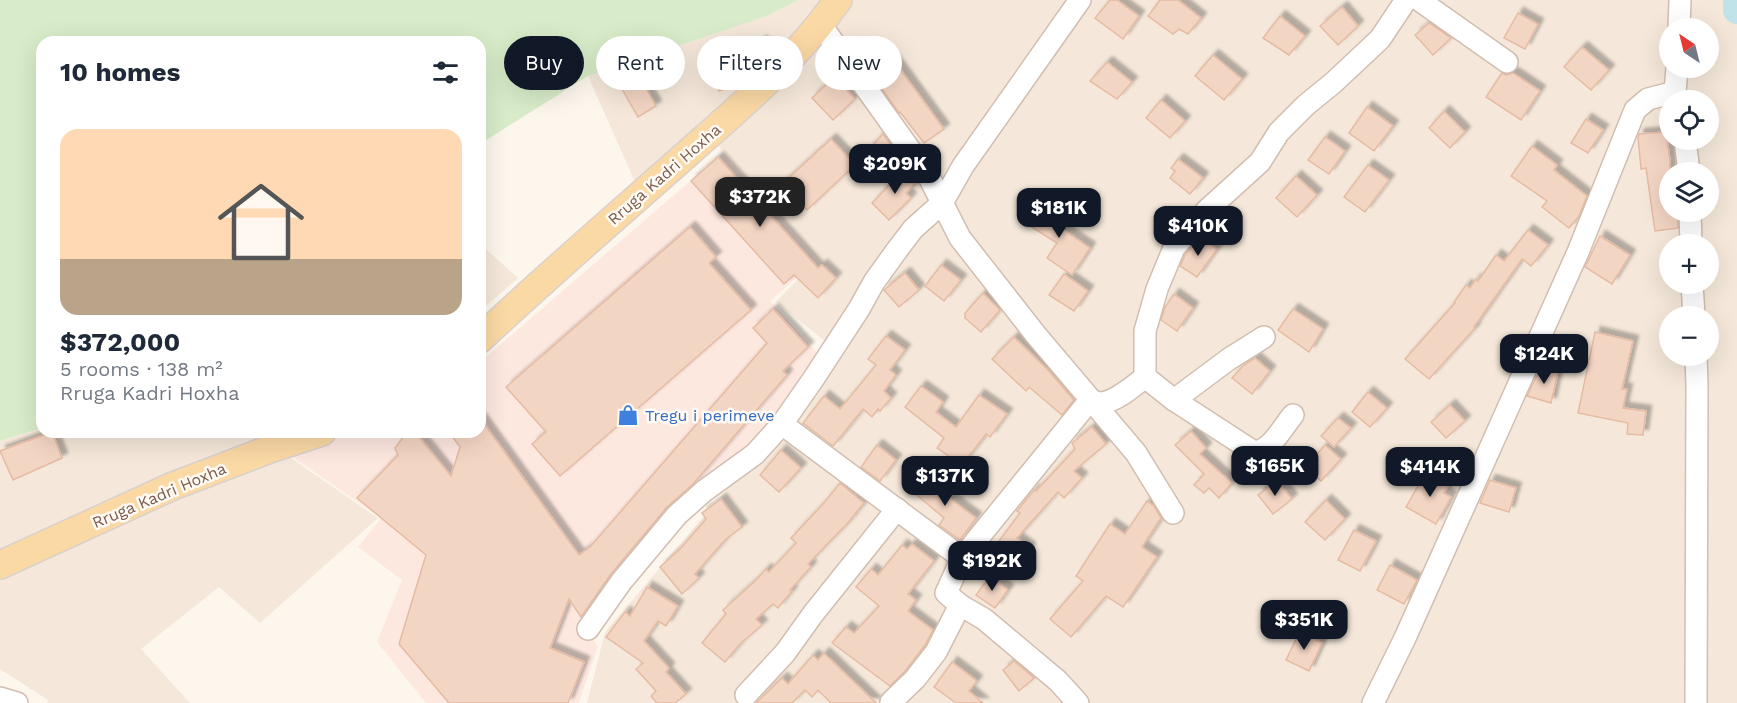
<!DOCTYPE html>
<html lang="en">
<head>
<meta charset="utf-8">
<style>
  :root { --surface:#fff; --page:#f6f6f7; --text:#1f2937; --muted:#747a83; --line:#e0e1e3; --accent:#111827 }
  body { margin:0; font-family:"Work Sans",sans-serif; background:var(--page); color:var(--text); height:100vh; display:flex; flex-direction:column; font-size:22px; white-space:nowrap }
  * { box-sizing:border-box; margin:0 }
  p { font-size:20px; color:var(--muted) }
  .icon { flex:none; width:33px; height:33px; fill:none; stroke:currentColor; stroke-width:2; stroke-linecap:round; stroke-linejoin:round }
  .map { position:relative; flex:1; overflow:hidden }
  .drawer { position:absolute; left:36px; top:36px; width:450px; height:402px; display:flex; flex-direction:column; background:var(--surface); border-radius:18px; box-shadow:0 6px 24px #0002 }
  .drawer>* { flex:none }
  .guide { position:absolute; left:504px; top:36px; width:570px; height:54px; display:flex; gap:12px }
  .needle { width:39px; rotate:325deg }
  .fabs { position:absolute; left:1659px; top:18px; display:grid; gap:12px }
  .fabs a { display:grid; place-items:center; width:60px; height:60px; border-radius:50%; background:var(--surface); box-shadow:0 6px 24px #0002; font-size:30px }
  .price { position:absolute; translate:-50% -51px; padding:0 14px; border-radius:12px; background:var(--accent); color:#fff; font-size:20px; line-height:39px; filter:drop-shadow(0 2px 3px #0008) }
  .price::after { content:''; position:absolute; left:50%; top:36px; width:18px; height:14px; margin-left:-9px; background:inherit; clip-path:polygon(0 0,100% 0,50% 100%) }
  .price.on { background:#222; color:#fff }
  ul { padding:0; list-style:none }
  li { display:grid; align-content:center; gap:12px; height:318px; padding:0 24px }
  li+li { border-top:2px solid var(--line) }
  li span { display:grid; place-items:center; height:186px; border-radius:18px; color:#555 }
  li>.icon { margin-inline-start:auto }
  span .icon { width:108px; height:108px; fill:#fffc; stroke-width:1 }
  li b { font-size:26px }
  h2 { display:flex; justify-content:space-between; align-items:center; height:72px; padding:0 24px; font-size:26px }
  .tag { padding:0 21px; border-radius:27px; background:var(--surface); box-shadow:0 6px 24px #0002; font-size:21px; line-height:54px }
  .tag.on { background:var(--accent); color:#fff }
  .map>svg:first-child { display:block }
  .residential { fill:#f5e8da; fill-rule:evenodd }
  .commercial { fill:#fde8e0 }
  .green { fill:#d8ecc9 }
  .lines { fill:none; stroke-linecap:round; stroke-linejoin:round }
  .river { stroke:#bfe3e8; stroke-width:28 }
  .building { fill:#f3d5c3; stroke:#e6bba3; stroke-width:1.5; filter:url(#shadow) }
  .minor-casing { stroke:#d1beb0; stroke-width:24 }
  .major-casing { stroke:#dad1cd; stroke-width:30 }
  .minor { stroke:#fff; stroke-width:21 }
  .major { stroke:#fbd9a5; stroke-width:27 }
  .labels { text-anchor:middle; stroke-width:5; stroke-linejoin:round; paint-order:stroke }
  .street-label { font-size:16px; fill:#7a5c4d; stroke:#fffaf3 }
  .shop-label { font-size:16px; fill:#366cbe; stroke:#fffaf3; text-anchor:start }
</style>
</head>
<body>
<div class="map">
<svg width="1737" height="703" viewBox="0 0 1737 703">
  <defs>
    <filter id="shadow"><feDropShadow dx="5.5" dy="-5.5" stdDeviation="1.5" flood-color="#0004"/></filter>
  </defs>
  <rect width="100%" height="100%" fill="#fdf6ec"/>
  <g class="residential">
    <path d="M799,0H1737V703H587L605,632L776,432L836,350L776,302L817,259L724,152L701,128L635,182L588,76L766,16ZM1670,28H1708V68H1670ZM1670,100H1708V140H1670ZM1670,172H1708V212H1670ZM1670,244H1708V284H1670ZM1670,316H1708V356H1670Z"/>
    <polygon points="480,244 518,278 480,311"/>
    <polygon points="42,428 42,432 268,432 259,436 378,518 260,623 219,587 141,649 190,703 47,703 48,700 0,669 0,441"/>
  </g>
  <polygon class="commercial" points="724,152 817,259 770,301 819,355 767,428 737,458 590,636 598,646 579,703 426,703 377,642 402,580 358,547 381,518 284,451 340,432 480,432 480,362"/>
  <polygon class="green" points="0,0 799,0 767,16 588,76 480,144 480,42 42,42 42,428 0,441"/>
  <g class="lines">
    <polyline class="river" points="1737,1 1737,10"/>
  </g>
  <g class="building">
    <polygon points="1110,0 1117,0 1139,16 1123,39 1095,18"/>
    <polygon points="1160,0 1178,0 1201,18 1188,34 1179,29 1173,34 1148,16"/>
    <polygon points="1342,7 1358,26 1338,45 1320,26"/>
    <polygon points="1518,13 1538,24 1525,49 1504,38"/>
    <polygon points="1280,16 1305,36 1289,55 1263,38"/>
    <polygon points="1429,23 1451,38 1433,55 1415,35"/>
    <polygon points="762,41 770,56 741,73 744,82 742,83 719,91 708,60 733,51 735,56"/>
    <polygon points="1582,47 1609,70 1591,90 1564,67"/>
    <polygon points="1213,55 1242,79 1224,100 1195,76"/>
    <polygon points="892,58 944,129 924,143 900,112 899,113 868,69 878,62 881,66"/>
    <polygon points="1107,62 1132,82 1117,99 1090,81"/>
    <polygon points="1502,73 1506,75 1513,73 1540,91 1521,120 1486,97"/>
    <polygon points="834,77 855,99 833,120 812,98"/>
    <polygon points="640,78 656,106 638,117 622,89"/>
    <polygon points="1161,100 1185,121 1170,138 1146,118"/>
    <polygon points="1367,107 1393,126 1374,151 1349,133"/>
    <polygon points="1444,111 1465,132 1450,148 1429,128"/>
    <polygon points="1586,119 1603,130 1588,153 1571,143"/>
    <polygon points="1666,132 1670,161 1670,212 1677,212 1678,228 1655,231 1646,168 1641,169 1638,137 1639,134"/>
    <polygon points="883,134 897,153 885,166 868,150"/>
    <polygon points="1325,137 1345,151 1329,174 1308,160"/>
    <polygon points="831,139 855,165 807,210 782,184"/>
    <polygon points="1532,146 1557,165 1554,170 1587,196 1579,216 1569,228 1542,207 1547,201 1511,176"/>
    <polygon points="718,157 818,268 822,265 836,278 818,298 794,275 784,284 691,181"/>
    <polygon points="1178,159 1203,178 1190,194 1170,178 1175,171 1171,168"/>
    <polygon points="1368,165 1389,180 1365,212 1344,197"/>
    <polygon points="904,170 917,182 906,193 911,198 889,220 872,203"/>
    <polygon points="1296,176 1317,195 1297,217 1276,198"/>
    <polygon points="1042,202 1068,219 1061,228 1090,248 1072,275 1047,258 1057,243 1027,224"/>
    <polygon points="690,227 716,257 709,263 751,310 560,476 532,444 546,432 506,387"/>
    <polygon points="1528,230 1548,245 1531,266 1522,259 1474,327 1475,328 1429,379 1405,359 1455,303 1454,302 1466,285 1470,288 1476,279 1478,281 1496,255 1504,261"/>
    <polygon points="1600,236 1630,255 1612,284 1585,267"/>
    <polygon points="1200,238 1217,249 1197,277 1180,266 1185,255"/>
    <polygon points="941,265 961,280 944,301 925,286"/>
    <polygon points="905,273 919,290 899,307 884,290"/>
    <polygon points="1064,274 1088,291 1074,311 1049,295"/>
    <polygon points="983,293 1000,310 981,332 965,318 965,313"/>
    <polygon points="1174,294 1193,308 1177,331 1161,320 1165,307"/>
    <polygon points="773,309 808,347 783,371 787,375 693,484 667,507 611,574 581,617 569,599 550,648 584,662 568,703 449,703 399,644 426,555 357,498 398,455 395,448 407,432 415,432 451,476 460,447 449,432 480,432 480,418 579,555 590,547 767,343 753,328"/>
    <polygon points="1293,309 1323,329 1309,352 1278,330"/>
    <polygon points="1595,332 1633,341 1622,389 1627,389 1623,408 1646,411 1643,435 1627,434 1628,423 1578,413"/>
    <polygon points="886,336 905,350 890,370 896,375 884,391 891,398 880,411 878,409 872,417 863,409 833,446 803,423 824,396 840,409 876,365 868,359"/>
    <polygon points="1014,337 1047,369 1074,400 1062,415 1029,387 1026,391 992,359"/>
    <polygon points="1255,358 1270,371 1252,394 1232,378 1243,366"/>
    <polygon points="1541,367 1558,371 1551,403 1527,396"/>
    <polygon points="921,386 943,402 936,412 956,427 979,395 1007,414 990,437 986,434 962,465 937,448 944,438 905,407"/>
    <polygon points="1368,392 1387,408 1370,427 1352,412"/>
    <polygon points="1450,405 1465,421 1446,438 1431,422"/>
    <polygon points="1338,418 1351,428 1334,447 1321,436"/>
    <polygon points="1092,427 1106,444 1074,471 1082,478 1064,498 1058,492 1017,538 1030,548 1018,562 996,545 1020,513 1017,511 1034,490 1036,491 1075,449 1072,443"/>
    <polygon points="1191,431 1206,448 1200,454 1232,483 1219,498 1209,488 1204,493 1194,485 1204,474 1175,445"/>
    <polygon points="52,432 62,458 13,480 0,451"/>
    <polygon points="877,445 896,460 880,481 861,467"/>
    <polygon points="1325,445 1341,459 1321,481 1306,467"/>
    <polygon points="781,450 801,468 779,492 760,475"/>
    <polygon points="930,472 946,485 940,491 976,518 960,540 939,525 944,518 913,492"/>
    <polygon points="1426,472 1449,485 1444,493 1451,497 1436,524 1406,507"/>
    <polygon points="1490,480 1516,488 1509,512 1480,503"/>
    <polygon points="1277,481 1292,499 1273,514 1258,495"/>
    <polygon points="840,483 864,503 846,525 808,564 811,567 790,590 792,591 778,608 773,604 756,619 762,625 740,644 725,662 702,643 726,614 723,610 754,582 766,569 769,572 796,543 791,538 823,504"/>
    <polygon points="721,499 742,527 726,539 695,574 699,578 682,594 660,567 680,549 706,519 702,513"/>
    <polygon points="1326,500 1345,519 1325,540 1305,522"/>
    <polygon points="1147,501 1154,506 1161,518 1142,547 1157,557 1123,607 1106,596 1071,637 1050,619 1083,581 1076,576 1110,524 1125,534"/>
    <polygon points="1354,530 1376,541 1360,571 1338,560"/>
    <polygon points="912,544 934,561 908,594 916,600 908,611 933,630 925,645 906,670 890,686 832,643 846,627 854,633 879,606 856,587 871,569 878,575 902,545 907,549"/>
    <polygon points="1390,565 1417,580 1404,604 1377,590"/>
    <polygon points="990,576 1008,590 995,608 976,595"/>
    <polygon points="647,587 678,606 666,626 658,621 644,641 669,668 666,672 686,694 675,703 657,703 651,696 656,691 636,669 643,663 606,637 625,612 630,616"/>
    <polygon points="1300,631 1322,643 1309,671 1286,660"/>
    <polygon points="824,653 876,703 831,703 818,690 812,697 805,690 792,703 756,703 782,678 788,684 813,655 818,660"/>
    <polygon points="1014,661 1034,678 1019,691 1003,670"/>
    <polygon points="952,662 977,681 969,691 983,703 956,703 934,687"/>
  </g>
  <g class="lines">
    <defs>
      <g id="minor">
        <polyline points="1419,0 1507,62"/>
        <polyline points="821,25 928,175 960,238 1036,335 1136,453 1173,513"/>
        <polyline points="1679,28 1680,0"/>
        <polyline points="1677,100 1675,92 1677,68"/>
        <polyline points="1685,140 1689,172"/>
        <polyline points="1690,212 1691,244"/>
        <polyline points="1692,284 1694,316"/>
        <polyline points="1696,356 1697,385 1696,703"/>
        <polyline points="1174,400 1229,359 1264,337"/>
        <path d="M1293,415C1282,428 1271,451 1254,452L1174,400L1145,377V331L1157,289L1174,248L1206,211L1260,162L1279,132L1306,105L1333,83L1380,39L1406,0"/>
        <polyline points="782,424 962,558"/>
        <polyline points="588,629 621,582 677,515 704,491 755,454 782,424 814,378 859,309 874,282 897,250 913,229 942,203 963,166 1080,0"/>
        <polyline points="746,695 785,653 813,614 897,509"/>
        <polyline points="0,698 17,703"/>
        <polyline points="891,702 915,679 936,652 960,605"/>
        <path d="M1078,703L1058,681L984,619L960,605L946,593L962,558L1090,400C1094,401 1097,403 1101,403C1115,402 1134,386 1145,377"/>
        <polyline points="1373,703 1405,638 1578,252 1635,110 1648,99 1675,92"/>
      </g>
      <g id="major">
        <path d="M480,339C548,275 618,215 688,153C741,106 797,59 838,0"/>
        <polyline points="0,565 173,486 270,449 322,432"/>
      </g>
    </defs>
    <use href="#minor" class="minor-casing"/>
    <use href="#major" class="major-casing"/>
    <use href="#minor" class="minor"/>
    <use href="#major" class="major"/>
  </g>
  <defs>
    <symbol id="shop-bare" viewBox="-9 -9 18 18"><path d="M-5-2.5h2.3a2.7 3.5 0 0 1 5.4 0H5L5.5 6h-11ZM-1.5-2.5h3a1.5 2.3 0 0 0-3 0Z" fill="#3f7fe0" stroke="#fffaf3" stroke-width="2.5" paint-order="stroke"/></symbol>
  </defs>
  <g fill-rule="evenodd">
    <use href="#shop-bare" x="613" y="400" width="30" height="30"/>
  </g>
  <g class="labels">
    <g class="street-label">
      <text transform="translate(664 174) rotate(-41)" y="6">Rruga Kadri Hoxha</text>
      <text transform="translate(159 495) rotate(-23)" y="6">Rruga Kadri Hoxha</text>
    </g>
    <g class="shop-label">
      <text x="645" y="421">Tregu i perimeve</text>
    </g>
  </g>
</svg>
<div class="fabs">
<a><svg class="needle" viewBox="-14 -14 28 28"><path d="M0-13l5 13h-10z" fill="#e53935"/><path d="M0 13l5-13h-10z" fill="#747a83"/></svg></a>
<a><svg class="icon" aria-label="locate" viewBox="0 0 24 24"><circle cx="12" cy="12" r="6"/><path d="M12 2v4M12 18v4M2 12h4M18 12h4"/></svg></a>
<a><svg class="icon" aria-label="layers" viewBox="0 0 24 24"><path d="M12 4l9 5-9 5-9-5zM3 14l9 5 9-5"/></svg></a>
<a>+</a>
<a>−</a>
</div>
<b class="price" style="left:895px;top:195px">$209K</b>
<b class="price on" style="left:760px;top:228px">$372K</b>
<b class="price" style="left:1059px;top:239px">$181K</b>
<b class="price" style="left:1198px;top:257px">$410K</b>
<b class="price" style="left:1544px;top:385px">$124K</b>
<b class="price" style="left:1275px;top:497px">$165K</b>
<b class="price" style="left:1430px;top:498px">$414K</b>
<b class="price" style="left:945px;top:507px">$137K</b>
<b class="price" style="left:992px;top:592px">$192K</b>
<b class="price" style="left:1304px;top:651px">$351K</b>
<div class="guide">
<a class="tag on">Buy</a>
<a class="tag">Rent</a>
<a class="tag">Filters</a>
<a class="tag">New</a>
</div>
<section class="drawer">
<h2>10 homes<svg class="icon" aria-label="filters" viewBox="0 0 24 24"><path d="M4 7h16M4 17h16"/><circle cx="9" cy="7" r="2"/><circle cx="15" cy="17" r="2"/></svg></h2>
<ul>
<li><span style="background:linear-gradient(#ffd9b3 70%,#b9a48a 0)"><svg class="icon" aria-label="home" viewBox="0 0 24 24"><path d="M3 11l9-7 9 7M6 9v11h12V9"/></svg></span><div><b>$372,000</b><p>5 rooms · 138 m²</p><p>Rruga Kadri Hoxha</p></div></li>
</ul>
</section>
</div>
</body>
</html>
